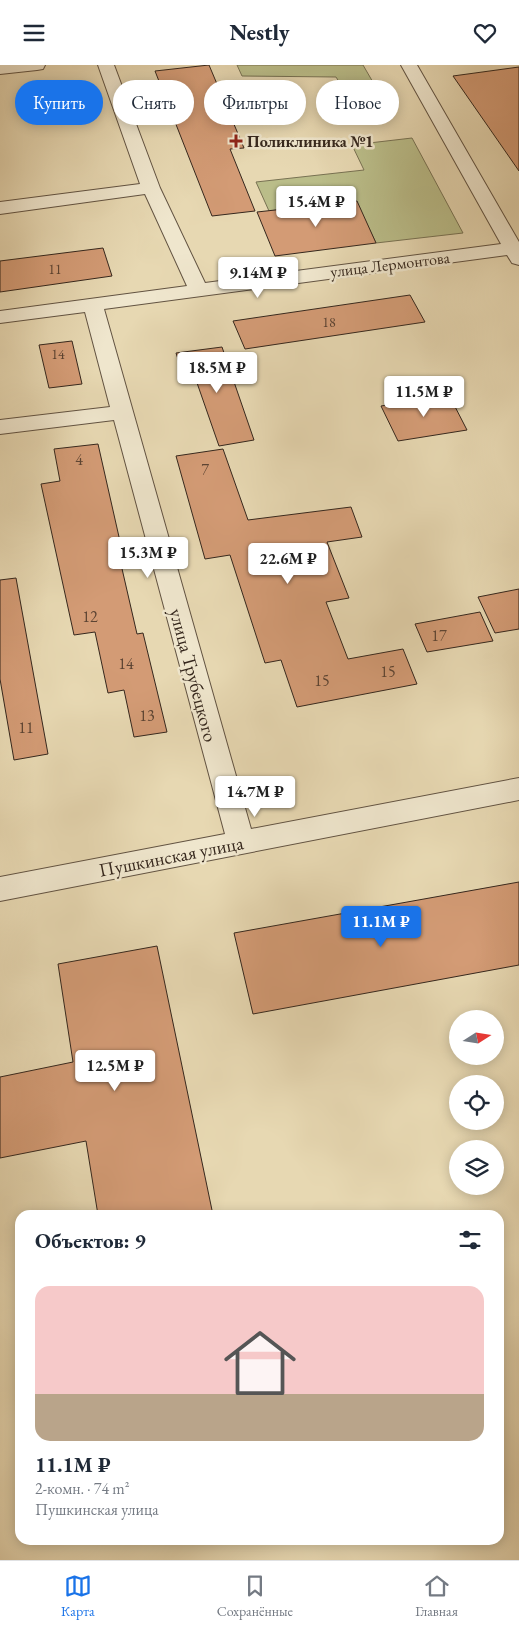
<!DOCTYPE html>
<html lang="ru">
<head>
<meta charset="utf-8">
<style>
  :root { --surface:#fff; --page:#f2f2f3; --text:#1f2937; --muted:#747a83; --line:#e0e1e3; --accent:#1a73e8 }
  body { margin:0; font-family:"EB Garamond",serif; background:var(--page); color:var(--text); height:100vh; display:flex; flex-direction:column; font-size:19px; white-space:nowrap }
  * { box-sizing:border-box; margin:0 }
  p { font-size:16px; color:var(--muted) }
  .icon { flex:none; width:28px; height:28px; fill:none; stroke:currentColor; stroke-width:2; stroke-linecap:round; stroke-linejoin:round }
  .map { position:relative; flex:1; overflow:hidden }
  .side { position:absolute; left:15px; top:1145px; width:489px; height:335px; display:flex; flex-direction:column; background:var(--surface); border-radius:15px; box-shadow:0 2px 12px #0003 }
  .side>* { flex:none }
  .guide { position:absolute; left:15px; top:15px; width:490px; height:45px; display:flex; gap:10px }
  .needle { width:32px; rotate:78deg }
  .controls { position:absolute; left:449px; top:945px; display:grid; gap:10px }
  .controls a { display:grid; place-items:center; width:55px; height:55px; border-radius:50%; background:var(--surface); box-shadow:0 2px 12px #0003; font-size:25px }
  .price { position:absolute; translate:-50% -42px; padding:0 11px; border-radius:5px; background:#fff; color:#222; font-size:16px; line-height:32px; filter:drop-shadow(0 1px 2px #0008) }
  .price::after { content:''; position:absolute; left:50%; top:30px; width:15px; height:11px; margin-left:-8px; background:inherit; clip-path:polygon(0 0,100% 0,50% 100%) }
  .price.current { background:var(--accent); color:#fff }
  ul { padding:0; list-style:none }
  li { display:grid; align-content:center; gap:10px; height:265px; padding:0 20px }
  li span { display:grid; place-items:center; height:155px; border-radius:15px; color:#555 }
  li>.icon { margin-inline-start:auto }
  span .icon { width:90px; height:90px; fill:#fffc; stroke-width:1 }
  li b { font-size:21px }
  h2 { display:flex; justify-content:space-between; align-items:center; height:60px; padding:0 20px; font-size:21px }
  .pill { padding:0 18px; border-radius:22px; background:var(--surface); box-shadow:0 2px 12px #0003; font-size:18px; line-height:45px }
  .pill.current { background:var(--accent); color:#fff }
  header { display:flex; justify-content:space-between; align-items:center; height:65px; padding:0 20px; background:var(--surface); font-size:22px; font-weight:800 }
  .dock { display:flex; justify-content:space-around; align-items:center; height:70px; border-top:1px solid var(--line); background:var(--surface); font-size:14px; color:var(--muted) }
  .dock a { display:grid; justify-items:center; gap:2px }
  .dock .current { color:var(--accent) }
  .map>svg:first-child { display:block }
  .green { fill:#babd89; stroke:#787253 }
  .building { fill:#d39b75; stroke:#35271d }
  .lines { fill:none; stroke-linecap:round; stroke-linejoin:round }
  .minor-casing { stroke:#625342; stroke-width:2 }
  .minor { fill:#efe6cd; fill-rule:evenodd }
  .poi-dot { fill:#8f2418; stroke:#efe6cd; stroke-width:2 }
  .labels { text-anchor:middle; stroke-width:5; stroke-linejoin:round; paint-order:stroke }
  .far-number-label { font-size:14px; fill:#5c4433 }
  .far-poi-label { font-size:16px; font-weight:bold; fill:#35271d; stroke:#efe6cd; text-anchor:start }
  .far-street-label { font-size:16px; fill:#35271d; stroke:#efe6cd }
  .number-label { font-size:16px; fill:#5c4433 }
  .street-label { font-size:19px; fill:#35271d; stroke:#efe6cd }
</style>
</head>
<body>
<header><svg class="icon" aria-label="menu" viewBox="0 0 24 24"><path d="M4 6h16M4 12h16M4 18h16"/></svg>Nestly<svg class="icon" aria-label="heart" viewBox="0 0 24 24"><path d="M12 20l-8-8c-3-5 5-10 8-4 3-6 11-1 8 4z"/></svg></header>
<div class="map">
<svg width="519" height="1495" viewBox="0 0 519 1495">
  <rect width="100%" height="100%" fill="#e7d8b2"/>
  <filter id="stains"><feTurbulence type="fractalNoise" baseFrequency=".004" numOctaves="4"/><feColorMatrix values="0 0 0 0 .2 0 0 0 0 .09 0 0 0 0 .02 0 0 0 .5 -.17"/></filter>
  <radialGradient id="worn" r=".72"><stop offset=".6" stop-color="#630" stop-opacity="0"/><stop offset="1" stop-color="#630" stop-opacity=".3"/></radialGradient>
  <g class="green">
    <polygon points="237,0 363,0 374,19 348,31 336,12 242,11"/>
    <polygon points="412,73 463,168 376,178 356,136 269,146 256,117 364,105 352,80"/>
  </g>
  <g class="building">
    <polygon points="209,0 244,83 230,84 255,146 212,151 155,6"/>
    <polygon points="519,2 519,106 453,11"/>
    <polygon points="357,136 376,178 275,191 257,147"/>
    <polygon points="103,183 112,211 0,227 0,196"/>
    <polygon points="410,230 425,257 245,284 233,256"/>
    <polygon points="72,276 82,319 49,323 39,280"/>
    <polygon points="222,282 254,375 219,381 196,315 185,317 176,288"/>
    <polygon points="449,330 467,365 398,376 381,341"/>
    <polygon points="98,379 124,494 120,495 137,569 143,568 167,667 134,672 124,625 108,628 95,567 74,570 41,419 60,416 54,384"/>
    <polygon points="223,384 248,455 351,442 362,472 327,477 349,533 326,537 348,594 403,584 417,619 297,642 281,595 265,598 230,490 205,494 176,391"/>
    <polygon points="16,513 48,689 14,695 0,614 0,515"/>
    <polygon points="519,524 519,564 495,568 478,532"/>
    <polygon points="480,547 493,576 427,587 415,559"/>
    <polygon points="519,817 519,900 253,949 234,868"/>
    <polygon points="157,881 213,1150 98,1150 86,1076 0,1093 0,1012 73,997 58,899"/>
  </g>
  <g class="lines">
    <defs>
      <g id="minor">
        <polygon points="0,0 45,0 43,4 37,5 0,9"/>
        <polygon points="98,0 114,0 160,123 205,218 501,179 401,0 417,0 519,177 519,200 512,198 507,190 104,244 251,764 519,713 519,735 0,836 0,812 225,769 114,355 0,369 0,355 110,342 85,247 0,258 0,246 187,221 145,129 0,149 0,137 140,119"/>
      </g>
    </defs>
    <use href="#minor" class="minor-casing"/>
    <use href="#minor" class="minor"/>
  </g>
  <path class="poi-dot" d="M233.5 68.5h5v5h5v5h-5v5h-5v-5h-5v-5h5z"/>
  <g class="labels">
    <g class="far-number-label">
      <text x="55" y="209">11</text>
      <text x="329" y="262">18</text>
      <text x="58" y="294">14</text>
    </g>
    <g class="far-poi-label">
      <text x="247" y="82">Поликлиника №1</text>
    </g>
    <g class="far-street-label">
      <text transform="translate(390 199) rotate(-7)" y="6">улица Лермонтова</text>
    </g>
    <g class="number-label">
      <text x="79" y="400">4</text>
      <text x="205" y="410">7</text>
      <text x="90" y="557">12</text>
      <text x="439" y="576">17</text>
      <text x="126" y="604">14</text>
      <text x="388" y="612">15</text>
      <text x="322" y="621">15</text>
      <text x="147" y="656">13</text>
      <text x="26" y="668">11</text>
    </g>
    <g class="street-label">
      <text transform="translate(194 610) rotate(75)" y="7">улица Трубецкого</text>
      <text transform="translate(171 791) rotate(-11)" y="7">Пушкинская улица</text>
    </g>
  </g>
  <rect width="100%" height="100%" filter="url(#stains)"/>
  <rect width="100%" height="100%" fill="url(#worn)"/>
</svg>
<div class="controls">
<a><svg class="needle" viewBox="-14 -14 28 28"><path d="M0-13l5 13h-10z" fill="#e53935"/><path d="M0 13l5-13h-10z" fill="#747a83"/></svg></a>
<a><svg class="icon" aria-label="locate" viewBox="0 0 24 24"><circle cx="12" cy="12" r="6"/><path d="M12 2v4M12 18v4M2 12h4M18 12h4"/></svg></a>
<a><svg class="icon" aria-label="layers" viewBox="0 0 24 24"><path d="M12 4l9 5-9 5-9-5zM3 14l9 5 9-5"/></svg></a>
</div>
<b class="price" style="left:316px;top:163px">15.4M ₽</b>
<b class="price" style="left:258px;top:234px">9.14M ₽</b>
<b class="price" style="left:217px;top:329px">18.5M ₽</b>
<b class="price" style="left:424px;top:353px">11.5M ₽</b>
<b class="price" style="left:148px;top:514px">15.3M ₽</b>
<b class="price" style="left:288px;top:520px">22.6M ₽</b>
<b class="price" style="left:255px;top:753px">14.7M ₽</b>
<b class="price current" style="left:381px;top:883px">11.1M ₽</b>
<b class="price" style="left:115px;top:1027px">12.5M ₽</b>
<div class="guide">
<a class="pill current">Купить</a>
<a class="pill">Снять</a>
<a class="pill">Фильтры</a>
<a class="pill">Новое</a>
</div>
<section class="side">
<h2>Объектов: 9<svg class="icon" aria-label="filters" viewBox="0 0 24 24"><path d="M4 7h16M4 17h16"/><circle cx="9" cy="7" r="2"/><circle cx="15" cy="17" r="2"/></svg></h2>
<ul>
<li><span style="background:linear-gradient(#f6c9c9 70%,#b9a48a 0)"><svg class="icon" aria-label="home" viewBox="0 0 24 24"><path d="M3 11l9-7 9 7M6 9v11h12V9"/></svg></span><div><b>11.1M ₽</b><p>2-комн. · 74 m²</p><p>Пушкинская улица</p></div></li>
</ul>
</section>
</div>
<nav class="dock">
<a class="current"><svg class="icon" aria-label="map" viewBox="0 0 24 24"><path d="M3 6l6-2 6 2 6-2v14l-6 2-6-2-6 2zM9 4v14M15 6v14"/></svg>Карта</a>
<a><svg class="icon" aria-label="saved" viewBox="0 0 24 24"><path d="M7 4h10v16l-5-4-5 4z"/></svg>Сохранённые</a>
<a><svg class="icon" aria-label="home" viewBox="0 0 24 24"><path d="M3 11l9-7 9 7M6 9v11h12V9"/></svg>Главная</a>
</nav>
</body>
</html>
